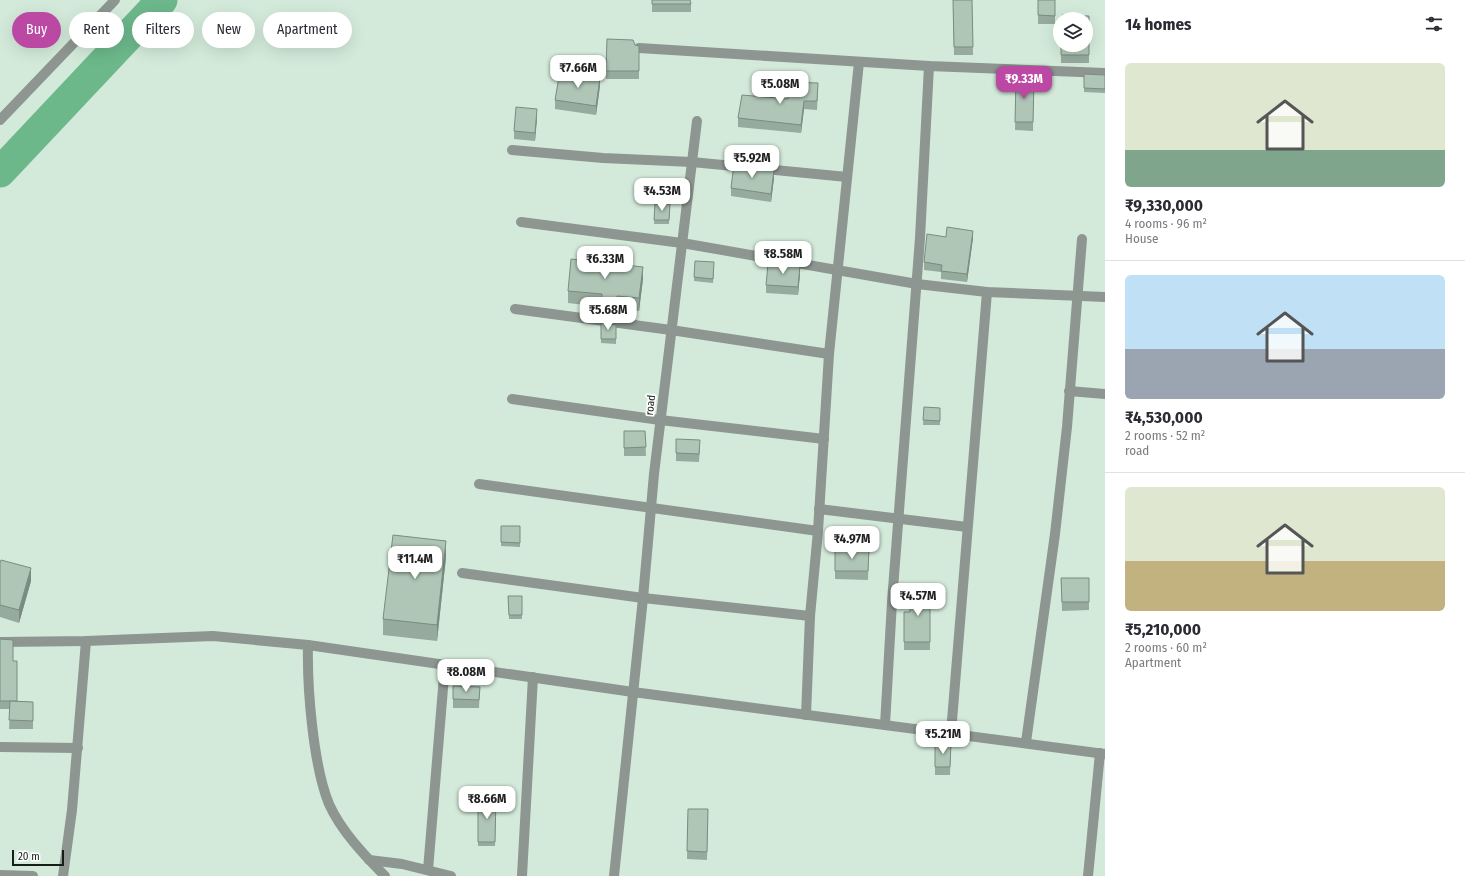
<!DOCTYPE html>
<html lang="en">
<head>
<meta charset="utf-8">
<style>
  :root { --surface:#fff; --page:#f7f7f7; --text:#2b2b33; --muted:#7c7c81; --line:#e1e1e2; --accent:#bb49a4 }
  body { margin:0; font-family:"Fira Sans Condensed",sans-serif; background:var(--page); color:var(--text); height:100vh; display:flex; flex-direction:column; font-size:15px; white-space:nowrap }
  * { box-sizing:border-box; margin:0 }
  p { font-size:13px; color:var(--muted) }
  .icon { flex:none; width:22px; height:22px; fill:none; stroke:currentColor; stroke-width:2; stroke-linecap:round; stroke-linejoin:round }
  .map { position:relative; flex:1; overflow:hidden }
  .drawer { display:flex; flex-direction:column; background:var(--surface); width:360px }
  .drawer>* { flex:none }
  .guide { position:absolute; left:12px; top:12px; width:380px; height:36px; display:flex; gap:8px }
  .controls { position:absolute; left:1053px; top:12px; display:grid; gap:8px }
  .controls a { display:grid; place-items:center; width:40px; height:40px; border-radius:50%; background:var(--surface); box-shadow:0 4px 16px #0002; font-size:20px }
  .scale { position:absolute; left:12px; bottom:10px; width:52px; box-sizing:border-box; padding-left:4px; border:2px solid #161e19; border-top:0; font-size:11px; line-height:14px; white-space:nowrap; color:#161e19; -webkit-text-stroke:3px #fff; paint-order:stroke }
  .price { position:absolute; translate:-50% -34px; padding:0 9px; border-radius:8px; background:#fff; color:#222; font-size:13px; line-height:26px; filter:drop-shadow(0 1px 2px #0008) }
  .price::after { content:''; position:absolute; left:50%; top:24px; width:12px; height:9px; margin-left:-6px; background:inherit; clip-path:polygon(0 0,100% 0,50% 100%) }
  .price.on { background:var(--accent); color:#fff }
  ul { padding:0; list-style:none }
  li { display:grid; align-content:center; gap:8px; height:212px; padding:0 20px }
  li+li { border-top:1px solid var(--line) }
  li span { display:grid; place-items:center; height:124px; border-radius:6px; color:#555 }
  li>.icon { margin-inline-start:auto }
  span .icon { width:72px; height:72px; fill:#fffc; stroke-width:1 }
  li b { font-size:17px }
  h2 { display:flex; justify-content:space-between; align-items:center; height:48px; padding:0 20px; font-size:17px }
  .tag { padding:0 14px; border-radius:18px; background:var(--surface); box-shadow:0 4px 16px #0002; font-size:14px; line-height:36px }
  .tag.on { background:var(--accent); color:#fff }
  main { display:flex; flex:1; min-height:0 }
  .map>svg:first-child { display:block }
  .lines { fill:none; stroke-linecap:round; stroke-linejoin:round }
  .river { stroke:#6cb88b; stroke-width:31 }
  .minor { stroke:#8d9690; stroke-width:10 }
  .tertiary { stroke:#8d9690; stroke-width:10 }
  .wall { fill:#96aa9d }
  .shaded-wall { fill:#7a8b7f }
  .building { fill:#afc6b6; stroke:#7a8b7f }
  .labels { text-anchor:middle; stroke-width:3.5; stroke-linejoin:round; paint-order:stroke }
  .street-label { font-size:11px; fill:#161e19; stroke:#fff }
</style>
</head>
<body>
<main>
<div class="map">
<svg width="1105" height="876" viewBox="0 0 1105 876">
  <rect width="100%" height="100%" fill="#d3eada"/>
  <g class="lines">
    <polyline class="river" points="0,172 162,0"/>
    <g class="minor">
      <polyline points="639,48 929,66 1105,73"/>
      <polyline points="0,120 115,0"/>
      <polyline points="512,150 603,158 692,162 847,177"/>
      <polyline points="521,222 682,243 917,284 987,292 1105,297"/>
      <polyline points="515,309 671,330 829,354"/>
      <polyline points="1069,391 1105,394"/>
      <polyline points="512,399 660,420 824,439"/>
      <polyline points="479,484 818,531"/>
      <polyline points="819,509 967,527"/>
      <polyline points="462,573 643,598 810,616"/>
      <polyline points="806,715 810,616 818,531 829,354 859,62"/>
      <polyline points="885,725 892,602 920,238 929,66"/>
      <polyline points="951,733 987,292"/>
      <polyline points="1026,742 1055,534 1067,427 1082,239"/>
      <polyline points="0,747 78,748"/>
      <polyline points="369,860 402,864 451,876"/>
      <polyline points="428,870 445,664"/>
      <polyline points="0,875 33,876"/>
      <polyline points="63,876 72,810 86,641"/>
      <polyline points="522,876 533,677"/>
      <polyline points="614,876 643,598 654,474 697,121"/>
      <polyline points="1088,876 1100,753"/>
    </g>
    <g class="tertiary">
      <polyline points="0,642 86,641 213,636 308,645 633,692 1105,754"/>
      <path d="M308,645C307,687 313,765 329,804C341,831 365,856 385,876"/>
    </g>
  </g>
  <g class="wall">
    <polygon points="652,0 691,4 691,12 652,12"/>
    <polygon points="953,0 972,0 973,55 954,55"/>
    <rect x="1038" y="0" width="17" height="24"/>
    <polygon points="1089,16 1089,63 1061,63 1061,45"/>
    <polygon points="607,39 639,46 639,79 606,79"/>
    <polygon points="1084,74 1105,75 1105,93 1084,92"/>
    <polygon points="1016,79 1034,79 1033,131 1015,130"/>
    <polygon points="600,86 596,115 555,109 555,100"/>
    <polygon points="818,92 817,110 804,109 801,133 738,127 738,118 788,99"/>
    <polygon points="537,118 535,141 514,139 514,131"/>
    <polygon points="774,178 771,202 731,196 731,188"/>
    <polygon points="655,204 670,204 669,224 654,224"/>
    <polygon points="973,238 967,282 941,279 941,272 924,270 924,262"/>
    <polygon points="714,267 713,283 694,281 694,277"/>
    <polygon points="800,274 798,295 766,293 766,285"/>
    <polygon points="643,279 639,311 617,308 617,316 602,314 602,307 568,303 568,291"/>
    <polygon points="601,323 616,325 616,344 601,343"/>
    <polygon points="924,407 940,408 940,425 923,425"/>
    <polygon points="624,431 645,431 646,456 624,456"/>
    <polygon points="700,448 699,462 676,461 676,453"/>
    <polygon points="501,526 520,526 520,547 501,546"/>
    <polygon points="835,548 869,549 868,580 835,579"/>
    <polygon points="446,557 437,641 383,635 383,619"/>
    <polygon points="0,563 31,581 19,623 0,617"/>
    <polygon points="1061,578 1089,602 1089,610 1062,611"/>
    <polygon points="930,589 930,650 904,650 904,612 910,612"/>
    <polygon points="508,596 522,596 522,619 509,619"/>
    <polygon points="0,639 13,661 17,701 33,702 33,729 9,729 10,709 0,709"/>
    <polygon points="453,686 480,687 479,708 453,708"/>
    <polygon points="951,744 950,775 935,775 935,767"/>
    <polygon points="496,796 495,846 478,846 478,808 481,808"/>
    <polygon points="688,809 708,809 707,860 687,859"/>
  </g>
  <g class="shaded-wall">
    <polygon points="600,78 600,86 596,115 596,106"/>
    <polygon points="804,101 804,109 801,133 801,125"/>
    <polygon points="537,109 537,118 535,141 535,133"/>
    <polygon points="774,170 774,178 771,202 771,194"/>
    <polygon points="973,231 973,238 967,282 967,274"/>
    <polygon points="800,265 800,274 798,295 798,287"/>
    <polygon points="643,267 643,279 639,311 639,298"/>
    <polygon points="446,541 446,557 437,641 437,625"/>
    <polygon points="31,568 31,581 19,623 19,610"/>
  </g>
  <g class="building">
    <polygon points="652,0 690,0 691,4 652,4"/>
    <polygon points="953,0 972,0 973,47 954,47"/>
    <polygon points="1038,0 1055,0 1055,16 1038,15"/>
    <polygon points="1062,15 1089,16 1089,55 1061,55 1061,45 1086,45 1086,19 1062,19"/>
    <polygon points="607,39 633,40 635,45 639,46 639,71 606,71"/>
    <polygon points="560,71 600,78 596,106 555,100"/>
    <polygon points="1084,74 1105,75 1105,89 1084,88"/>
    <polygon points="1016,79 1034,79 1033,122 1015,122"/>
    <polygon points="789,82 818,83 817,101 804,101 801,125 738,118 742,95 788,99"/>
    <polygon points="516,107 537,109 535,133 514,131"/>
    <polygon points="734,164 774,170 771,194 731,188"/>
    <polygon points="655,204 670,204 669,220 654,220"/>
    <polygon points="947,227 973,231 967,274 941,271 942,265 924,262 927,234 946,237"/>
    <polygon points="571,259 643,267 639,298 617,296 617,304 602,302 602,294 568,291"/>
    <polygon points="695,261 714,262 713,279 694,277"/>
    <polygon points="768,264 800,265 798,287 766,285"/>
    <polygon points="601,323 616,325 616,339 601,339"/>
    <polygon points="924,407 940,408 940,421 923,420"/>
    <polygon points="624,431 645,431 646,447 624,448"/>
    <polygon points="676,439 700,440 699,454 676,453"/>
    <polygon points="501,526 520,526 520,543 501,542"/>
    <polygon points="393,535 446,541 437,625 383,619"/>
    <polygon points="835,548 869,549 868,571 835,571"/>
    <polygon points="1,560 31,568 19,610 0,605 0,563"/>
    <polygon points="1061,578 1089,578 1089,602 1062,602"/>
    <polygon points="911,588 930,589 930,642 904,642 904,612 910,612"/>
    <polygon points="508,596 522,596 522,615 509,615"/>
    <polygon points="0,639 13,640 13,661 17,661 17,701 0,701"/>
    <polygon points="453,686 480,687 479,700 453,699"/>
    <polygon points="10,701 33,702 33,721 9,720"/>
    <polygon points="935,744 951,744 950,767 935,767"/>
    <polygon points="481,796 496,796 495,842 478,842 478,808 481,808"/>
    <polygon points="688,809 708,809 707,852 687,851"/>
  </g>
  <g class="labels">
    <g class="street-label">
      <text transform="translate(650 405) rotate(-83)" y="4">road</text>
    </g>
  </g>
</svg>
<div class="controls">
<a><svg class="icon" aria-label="layers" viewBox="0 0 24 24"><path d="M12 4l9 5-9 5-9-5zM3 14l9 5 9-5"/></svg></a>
</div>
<div class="scale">20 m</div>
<b class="price" style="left:578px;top:89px">₹7.66M</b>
<b class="price on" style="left:1024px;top:100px">₹9.33M</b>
<b class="price" style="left:780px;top:105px">₹5.08M</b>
<b class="price" style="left:752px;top:179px">₹5.92M</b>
<b class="price" style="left:662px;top:212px">₹4.53M</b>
<b class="price" style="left:783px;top:275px">₹8.58M</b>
<b class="price" style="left:605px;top:280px">₹6.33M</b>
<b class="price" style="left:608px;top:331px">₹5.68M</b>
<b class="price" style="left:852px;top:560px">₹4.97M</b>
<b class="price" style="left:415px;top:580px">₹11.4M</b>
<b class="price" style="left:918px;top:617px">₹4.57M</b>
<b class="price" style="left:466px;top:693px">₹8.08M</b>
<b class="price" style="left:943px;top:755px">₹5.21M</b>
<b class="price" style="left:487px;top:820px">₹8.66M</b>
<div class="guide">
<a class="tag on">Buy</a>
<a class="tag">Rent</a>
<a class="tag">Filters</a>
<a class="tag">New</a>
<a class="tag">Apartment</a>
</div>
</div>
<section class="drawer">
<h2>14 homes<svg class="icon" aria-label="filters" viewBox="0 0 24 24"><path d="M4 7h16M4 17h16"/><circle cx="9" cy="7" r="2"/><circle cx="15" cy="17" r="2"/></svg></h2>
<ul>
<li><span style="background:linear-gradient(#dfe7d0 70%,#7fa58c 0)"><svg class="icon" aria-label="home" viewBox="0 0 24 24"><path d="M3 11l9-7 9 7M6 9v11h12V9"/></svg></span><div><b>₹9,330,000</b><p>4 rooms · 96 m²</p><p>House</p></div></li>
<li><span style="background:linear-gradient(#bfe0f5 60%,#9aa5b1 0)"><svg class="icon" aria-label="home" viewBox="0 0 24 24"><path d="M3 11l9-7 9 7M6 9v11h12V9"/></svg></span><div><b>₹4,530,000</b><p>2 rooms · 52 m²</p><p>road</p></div></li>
<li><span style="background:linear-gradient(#dfe7d0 60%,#c2b280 0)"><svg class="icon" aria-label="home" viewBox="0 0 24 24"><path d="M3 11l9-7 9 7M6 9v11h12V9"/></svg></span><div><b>₹5,210,000</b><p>2 rooms · 60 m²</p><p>Apartment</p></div></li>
</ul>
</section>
</main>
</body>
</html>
